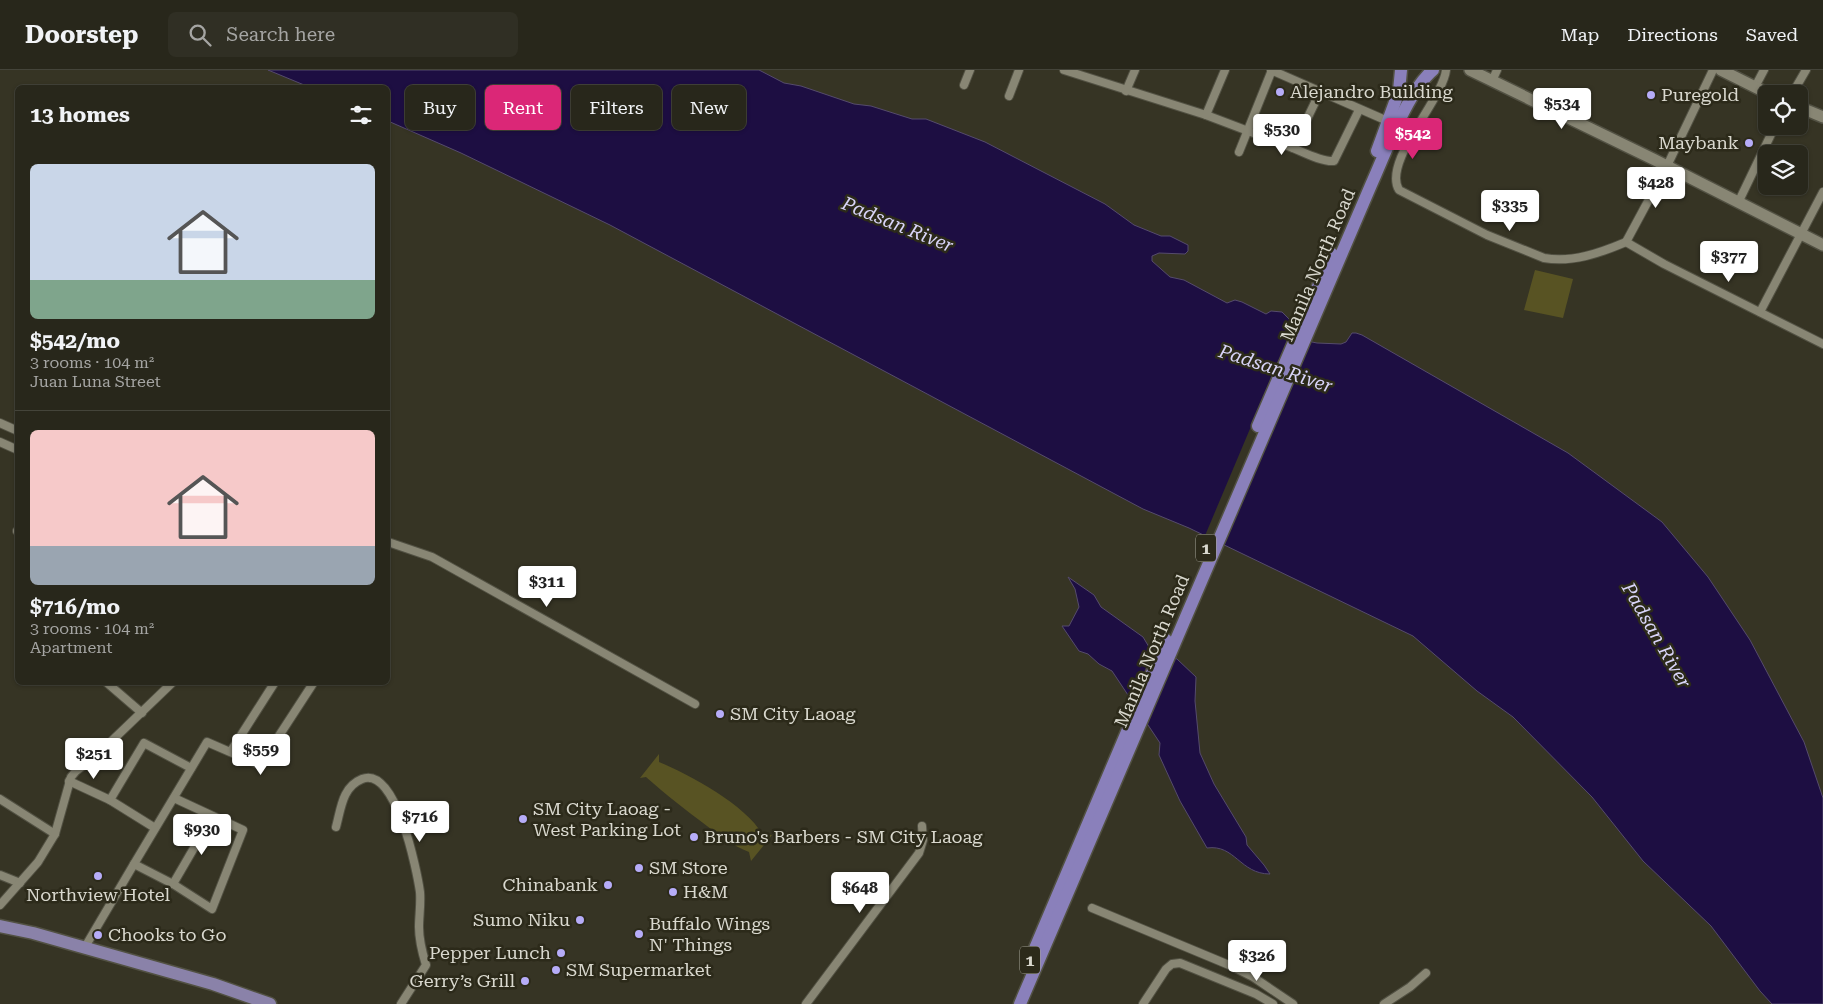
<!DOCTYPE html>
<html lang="en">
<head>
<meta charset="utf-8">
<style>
  :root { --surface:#28271b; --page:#302f24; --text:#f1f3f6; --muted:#a5a5a3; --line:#44443a; --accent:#db2777 }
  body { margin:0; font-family:"Roboto Serif",serif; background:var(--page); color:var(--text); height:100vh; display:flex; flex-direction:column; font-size:19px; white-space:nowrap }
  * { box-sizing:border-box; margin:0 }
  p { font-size:16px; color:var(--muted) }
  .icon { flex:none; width:28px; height:28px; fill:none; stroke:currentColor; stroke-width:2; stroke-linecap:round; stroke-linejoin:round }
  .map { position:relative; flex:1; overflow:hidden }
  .sheet { position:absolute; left:15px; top:15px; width:375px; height:600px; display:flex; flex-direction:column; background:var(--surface); border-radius:8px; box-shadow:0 1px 4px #0004,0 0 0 1px var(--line) }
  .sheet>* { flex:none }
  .banner { position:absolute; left:405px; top:15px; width:475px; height:45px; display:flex; gap:10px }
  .tools { position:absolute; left:1758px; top:15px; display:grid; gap:10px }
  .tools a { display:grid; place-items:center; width:50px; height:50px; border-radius:8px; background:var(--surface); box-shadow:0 1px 4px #0004,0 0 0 1px var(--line); font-size:25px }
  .price { position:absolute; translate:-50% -42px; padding:0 11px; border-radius:5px; background:#fff; color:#222; font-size:16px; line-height:32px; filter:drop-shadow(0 1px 2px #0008) }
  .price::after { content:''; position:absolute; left:50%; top:30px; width:15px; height:11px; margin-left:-8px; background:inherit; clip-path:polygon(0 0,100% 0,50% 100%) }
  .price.active { background:var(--accent); color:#fff }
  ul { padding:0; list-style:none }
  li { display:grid; align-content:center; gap:10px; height:265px; padding:0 15px }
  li+li { border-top:1px solid var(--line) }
  li span { display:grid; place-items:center; height:155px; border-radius:8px; color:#555 }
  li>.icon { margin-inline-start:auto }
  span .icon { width:90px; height:90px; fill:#fffc; stroke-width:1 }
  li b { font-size:21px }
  h2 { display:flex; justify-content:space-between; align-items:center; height:60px; padding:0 15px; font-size:21px }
  .pill { padding:0 18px; border-radius:8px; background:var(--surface); box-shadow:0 1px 4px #0004,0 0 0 1px var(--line); font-size:18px; line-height:45px }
  .pill.active { background:var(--accent); color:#fff }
  header { display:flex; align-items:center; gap:30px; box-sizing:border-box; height:70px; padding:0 25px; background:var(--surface); border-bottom:1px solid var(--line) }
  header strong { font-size:24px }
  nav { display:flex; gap:28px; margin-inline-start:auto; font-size:18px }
  .search { width:350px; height:45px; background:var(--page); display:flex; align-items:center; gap:12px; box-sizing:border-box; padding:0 18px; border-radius:8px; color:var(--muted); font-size:19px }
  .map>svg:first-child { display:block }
  .green { fill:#585323 }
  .water { fill:#1d0e42; stroke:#554b6c }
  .pier { fill:#363424 }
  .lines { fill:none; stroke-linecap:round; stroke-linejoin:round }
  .minor-casing { stroke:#525143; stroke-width:10 }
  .secondary-casing { stroke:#525143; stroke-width:14 }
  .primary-casing { stroke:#525143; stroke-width:15 }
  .trunk-casing { stroke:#525143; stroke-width:15 }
  .minor { stroke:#888674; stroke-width:8 }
  .secondary { stroke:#888674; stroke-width:11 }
  .primary { stroke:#8a82a9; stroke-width:12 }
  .trunk { stroke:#8a80bb; stroke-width:12 }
  .poi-dot { fill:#b6acf8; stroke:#2c2a1a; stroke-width:2 }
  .labels { text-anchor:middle; stroke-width:5; stroke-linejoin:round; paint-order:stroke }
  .shield { fill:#2c2a1a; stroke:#a5a498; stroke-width:1 }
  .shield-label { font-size:16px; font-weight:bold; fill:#d9d8ce }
  .poi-label { font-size:18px; fill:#d9d8ce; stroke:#2c2a1a; text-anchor:start }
  .street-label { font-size:18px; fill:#d9d8ce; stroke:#2c2a1a }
  .water-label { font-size:19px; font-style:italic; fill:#d8d4f8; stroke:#2c2a1a }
</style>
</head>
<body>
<header>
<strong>Doorstep</strong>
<div class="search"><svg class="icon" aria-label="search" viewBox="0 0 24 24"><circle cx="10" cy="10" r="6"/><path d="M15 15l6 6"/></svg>Search here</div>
<nav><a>Map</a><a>Directions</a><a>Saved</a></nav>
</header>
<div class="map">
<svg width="1823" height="934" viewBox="0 0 1823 934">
  <rect width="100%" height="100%" fill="#363424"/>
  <g class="green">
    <polygon points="1535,200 1573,209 1563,248 1524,240"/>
    <path d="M659,684V692C689,704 747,736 762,764L772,765L751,791L749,782C733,776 720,766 707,756C686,740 666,725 646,707L640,708Z"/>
  </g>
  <g class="water">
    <polygon points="268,0 759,0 784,13 801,16 854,34 871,36 912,49 926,49 985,72 1105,134 1134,155 1161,166 1170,166 1188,175 1188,181 1185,184 1159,183 1152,186 1152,191 1170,207 1184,210 1227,233 1235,230 1242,232 1266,244 1271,241 1282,242 1312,272 1317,273 1341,274 1346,272 1352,263 1356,263 1362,265 1568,383 1662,452 1708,507 1750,570 1804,672 1823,728 1823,934 1772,934 1760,921 1711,856 1643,791 1592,727 1513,647 1477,621 1413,566 1189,458 1143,439 610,155 461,83 388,51 388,18 309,17"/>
    <path d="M1068,507L1094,525L1101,537L1143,567L1149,577L1177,589L1196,607L1195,631L1200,683L1214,714L1246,767L1247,775L1264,795L1270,804C1240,804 1235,774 1207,778L1180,731L1159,685L1160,673L1112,601L1099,594L1088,584L1079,581L1062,556H1069L1079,537L1075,519Z"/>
  </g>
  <polygon class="pier" points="1295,252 1312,267 1222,477 1204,468"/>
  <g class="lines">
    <defs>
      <g id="minor">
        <polyline points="1064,0 1206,45 1293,78 1320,22"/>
        <polyline points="1271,0 1383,49"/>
        <path d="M1446,0C1443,29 1382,92 1399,120L1487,165L1544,188C1572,193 1600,183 1626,172"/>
        <polyline points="1492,11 1497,0"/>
        <polyline points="964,15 970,0"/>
        <polyline points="1755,17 1764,0"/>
        <polyline points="1126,21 1135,0"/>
        <polyline points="1792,24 1806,0"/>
        <polyline points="1009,26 1019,0"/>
        <polyline points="1206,45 1225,0"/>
        <path d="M1293,78C1305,83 1322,92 1334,91L1359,40"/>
        <polyline points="1239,82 1272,0"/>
        <polyline points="1738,133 1775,56"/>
        <polyline points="1626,172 1664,194 1823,274"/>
        <polyline points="1626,172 1667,96 1713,0"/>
        <polyline points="1760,242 1823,122"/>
        <polyline points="0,353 18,361"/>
        <polyline points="0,372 18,380"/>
        <polyline points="17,461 18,461"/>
        <polyline points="388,472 432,487 695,634"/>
        <polyline points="106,612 142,643"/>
        <polyline points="231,681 275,612"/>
        <polyline points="69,711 110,730"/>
        <polyline points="0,729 55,764"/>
        <path d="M336,757C341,739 342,717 362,709C396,695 417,801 420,822C421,834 419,846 419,857C419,870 422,882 426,895L401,934"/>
        <polyline points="155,758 110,730 144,673 191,698"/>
        <polyline points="134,794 207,672 260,695 314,612"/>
        <polyline points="0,805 20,813"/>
        <polyline points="173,814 212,747"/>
        <polyline points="0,835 38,792 55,764 71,707 76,701 96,686 173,612"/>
        <polyline points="1092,838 1229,895 1253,907 1293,934"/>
        <polyline points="85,877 134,794 173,814 212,839 243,760 174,728"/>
        <polyline points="806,934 919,783 923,770 922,756"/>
        <polyline points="1143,934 1166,899 1172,894 1180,893 1256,924 1273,934"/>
        <polyline points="1384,934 1410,917 1426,903"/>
      </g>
      <g id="secondary">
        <polyline points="1470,0 1653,89 1823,175"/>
        <polyline points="1721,0 1769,24"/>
        <polyline points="1799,37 1823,47"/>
      </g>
      <polyline id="primary" points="0,856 33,863 213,914 270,934"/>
      <g id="trunk">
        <polyline points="1377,81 1399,21 1401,0"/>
        <polyline points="1258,356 1332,184"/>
        <polyline points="1033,883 1166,570"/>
        <path d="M1020,934L1371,115C1386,82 1407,22 1433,0"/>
      </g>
    </defs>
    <use href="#minor" class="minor-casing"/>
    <use href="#secondary" class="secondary-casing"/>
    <use href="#primary" class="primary-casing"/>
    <use href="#trunk" class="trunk-casing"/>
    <use href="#minor" class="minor"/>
    <use href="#secondary" class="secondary"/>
    <use href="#primary" class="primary"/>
    <use href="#trunk" class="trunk"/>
  </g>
  <g class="poi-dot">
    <circle cx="1280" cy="22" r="5"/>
    <circle cx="1651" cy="25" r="5"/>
    <circle cx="1749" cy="73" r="5"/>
    <circle cx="720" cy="644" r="5"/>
    <circle cx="523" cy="749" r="5"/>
    <circle cx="694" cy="767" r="5"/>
    <circle cx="639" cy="798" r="5"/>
    <circle cx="98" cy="806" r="5"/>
    <circle cx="608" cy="815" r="5"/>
    <circle cx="673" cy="822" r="5"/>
    <circle cx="580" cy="850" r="5"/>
    <circle cx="639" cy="864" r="5"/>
    <circle cx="98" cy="865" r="5"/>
    <circle cx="561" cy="883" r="5"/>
    <circle cx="556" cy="900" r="5"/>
    <circle cx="525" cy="911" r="5"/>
  </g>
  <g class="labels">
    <g class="shield">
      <rect x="1196" y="464.5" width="20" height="27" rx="4"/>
      <rect x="1020" y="876.5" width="20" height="27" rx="4"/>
    </g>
    <g class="shield-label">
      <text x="1206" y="484">1</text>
      <text x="1030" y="896">1</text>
    </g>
    <g class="poi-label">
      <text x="1290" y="28">Alejandro Building</text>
      <text x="1661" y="31">Puregold</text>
      <text x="1739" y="79" text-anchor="end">Maybank</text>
      <text x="730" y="650">SM City Laoag</text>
      <text x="533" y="745">SM City Laoag -<tspan x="533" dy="21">West Parking Lot</tspan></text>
      <text x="704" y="773">Bruno's Barbers - SM City Laoag</text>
      <text x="649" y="804">SM Store</text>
      <text x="598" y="821" text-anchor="end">Chinabank</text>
      <text x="683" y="828">H&amp;M</text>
      <text x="98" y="831" text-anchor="middle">Northview Hotel</text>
      <text x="570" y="856" text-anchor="end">Sumo Niku</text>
      <text x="649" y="860">Buffalo Wings<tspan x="649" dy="21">N' Things</tspan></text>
      <text x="108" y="871">Chooks to Go</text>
      <text x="551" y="889" text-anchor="end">Pepper Lunch</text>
      <text x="566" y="906">SM Supermarket</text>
      <text x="515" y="917" text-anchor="end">Gerry’s Grill</text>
    </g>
    <g class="street-label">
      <text transform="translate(1318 195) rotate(-67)" y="6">Manila North Road</text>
      <text transform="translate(1152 581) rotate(-67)" y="6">Manila North Road</text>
    </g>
    <g class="water-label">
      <text transform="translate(898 154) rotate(22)" y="7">Padsan River</text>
      <text transform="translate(1276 298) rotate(18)" y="7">Padsan River</text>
      <text transform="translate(1657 565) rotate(60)" y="7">Padsan River</text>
    </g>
  </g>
</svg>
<div class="tools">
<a><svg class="icon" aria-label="locate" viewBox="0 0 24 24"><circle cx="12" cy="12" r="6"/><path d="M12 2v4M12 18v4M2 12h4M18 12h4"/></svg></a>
<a><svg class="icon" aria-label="layers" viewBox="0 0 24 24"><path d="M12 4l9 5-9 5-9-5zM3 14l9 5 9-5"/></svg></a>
</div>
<b class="price" style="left:1562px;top:60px">$534</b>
<b class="price" style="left:1282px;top:86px">$530</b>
<b class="price active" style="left:1413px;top:90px">$542</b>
<b class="price" style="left:1656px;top:139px">$428</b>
<b class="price" style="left:1510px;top:162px">$335</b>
<b class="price" style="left:1729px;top:213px">$377</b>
<b class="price" style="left:547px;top:538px">$311</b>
<b class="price" style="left:261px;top:706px">$559</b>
<b class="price" style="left:94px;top:710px">$251</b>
<b class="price" style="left:420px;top:773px">$716</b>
<b class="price" style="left:202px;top:786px">$930</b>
<b class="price" style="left:860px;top:844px">$648</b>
<b class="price" style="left:1257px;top:912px">$326</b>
<div class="banner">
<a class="pill">Buy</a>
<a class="pill active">Rent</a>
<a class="pill">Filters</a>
<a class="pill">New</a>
</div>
<section class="sheet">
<h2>13 homes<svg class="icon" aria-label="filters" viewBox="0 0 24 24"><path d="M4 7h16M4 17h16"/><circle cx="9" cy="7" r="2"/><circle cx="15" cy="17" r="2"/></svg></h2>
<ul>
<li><span style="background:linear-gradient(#c9d6e8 75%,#7fa58c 0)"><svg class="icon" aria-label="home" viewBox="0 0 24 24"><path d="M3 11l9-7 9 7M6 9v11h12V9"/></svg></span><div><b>$542/mo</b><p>3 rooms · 104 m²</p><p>Juan Luna Street</p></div></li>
<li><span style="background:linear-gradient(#f6c9c9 75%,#9aa5b1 0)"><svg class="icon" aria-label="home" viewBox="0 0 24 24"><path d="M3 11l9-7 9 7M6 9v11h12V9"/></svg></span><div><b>$716/mo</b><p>3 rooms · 104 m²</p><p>Apartment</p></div></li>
</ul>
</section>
</div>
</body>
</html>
